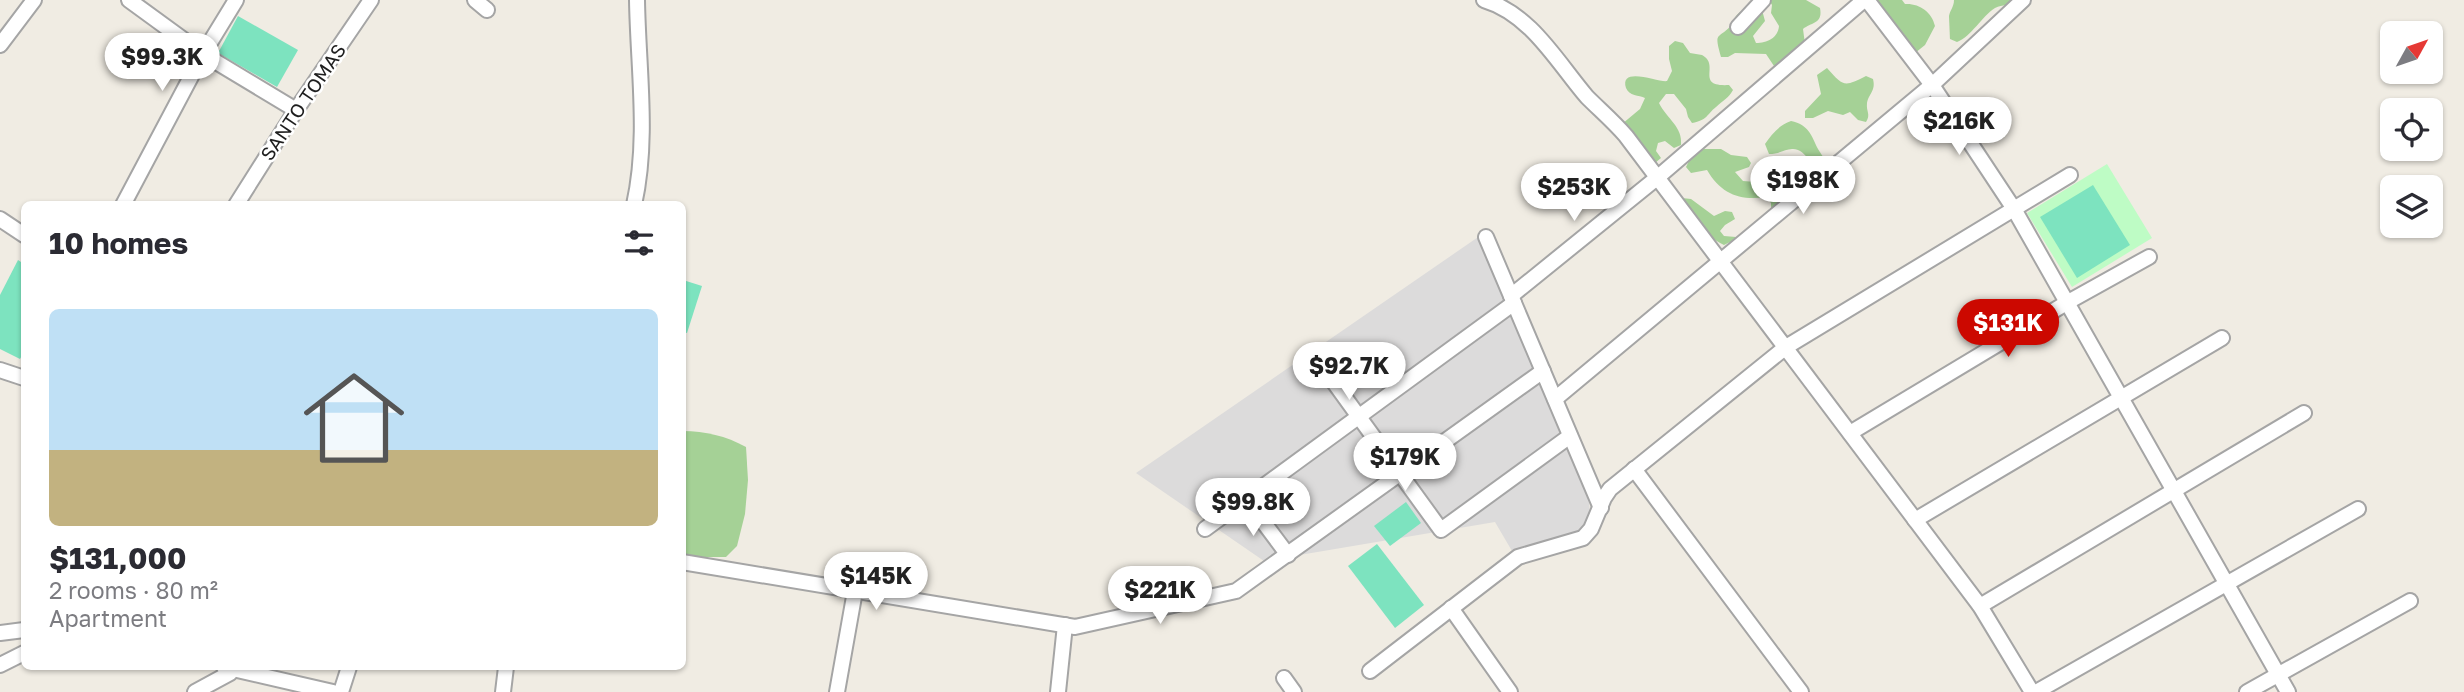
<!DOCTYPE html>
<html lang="en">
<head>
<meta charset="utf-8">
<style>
  :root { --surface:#fff; --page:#f7f7f7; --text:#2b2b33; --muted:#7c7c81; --accent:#cc0800 }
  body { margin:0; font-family:"Golos Text",sans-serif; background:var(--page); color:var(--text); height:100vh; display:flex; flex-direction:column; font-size:26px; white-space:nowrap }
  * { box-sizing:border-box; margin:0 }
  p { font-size:23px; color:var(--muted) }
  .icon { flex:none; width:38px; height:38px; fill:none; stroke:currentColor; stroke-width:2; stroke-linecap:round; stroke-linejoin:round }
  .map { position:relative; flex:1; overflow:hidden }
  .details { position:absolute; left:21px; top:201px; width:665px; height:469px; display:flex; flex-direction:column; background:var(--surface); border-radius:10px; box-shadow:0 2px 5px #0004 }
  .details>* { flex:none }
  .needle { width:46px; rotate:50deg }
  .controls { position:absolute; left:2380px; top:21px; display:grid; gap:14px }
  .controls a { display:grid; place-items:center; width:63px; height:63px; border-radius:10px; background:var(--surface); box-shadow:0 2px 5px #0004; font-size:35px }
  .price { position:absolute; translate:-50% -60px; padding:0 16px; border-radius:24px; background:#fff; color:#222; font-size:23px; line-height:46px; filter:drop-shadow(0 2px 4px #0008) }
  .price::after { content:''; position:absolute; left:50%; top:42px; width:21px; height:16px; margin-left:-10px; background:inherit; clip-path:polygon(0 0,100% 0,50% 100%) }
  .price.current { background:var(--accent); color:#fff }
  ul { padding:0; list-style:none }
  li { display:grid; align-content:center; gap:14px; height:371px; padding:0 28px }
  li span { display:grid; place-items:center; height:217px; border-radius:10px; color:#555 }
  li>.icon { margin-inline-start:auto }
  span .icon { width:126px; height:126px; fill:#fffc; stroke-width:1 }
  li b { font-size:30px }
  h2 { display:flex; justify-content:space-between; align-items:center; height:84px; padding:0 28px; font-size:30px }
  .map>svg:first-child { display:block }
  .residential { fill:#dcdbdb }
  .forest { fill:#a5d196 }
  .park { fill:#befcc5 }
  .pitch { fill:#7de3bf }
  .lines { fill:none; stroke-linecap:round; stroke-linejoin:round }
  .minor-casing { stroke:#a5a5a5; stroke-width:18 }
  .minor { stroke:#fff; stroke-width:14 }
  .labels { text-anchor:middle; stroke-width:5; stroke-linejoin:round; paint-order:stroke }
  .street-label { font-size:19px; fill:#1e1e1e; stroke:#fff }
</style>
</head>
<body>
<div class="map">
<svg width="2464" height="692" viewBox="0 0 2464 692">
  <rect width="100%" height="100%" fill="#f0ece3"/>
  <polygon class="residential" points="1484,233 1589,502 1590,513 1583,528 1572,536 1512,551 1495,522 1264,561 1136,473"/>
  <g class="forest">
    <path d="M1769,0H1806L1820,8C1823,24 1812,22 1803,29L1805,44L1793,65L1774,66L1766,54L1735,53L1728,57H1721C1713,29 1719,41 1733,23C1737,18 1733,18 1739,13C1744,9 1756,11 1762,10L1765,21L1753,36L1756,43C1767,43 1778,38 1779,26L1771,13L1772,5Z"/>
    <path d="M1876,0H1902L1905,4C1919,3 1932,12 1935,26L1925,45L1915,53L1904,34L1887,22Z"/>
    <path d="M1954,0H2015C2009,7 2003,4 1995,8C1981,17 1972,36 1957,42L1950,39C1950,35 1949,18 1949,16C1950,10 1954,7 1954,0Z"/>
    <path d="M1675,41L1683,43L1690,53C1694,54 1698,54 1702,55C1721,65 1694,87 1729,85L1733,90C1728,99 1723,100 1716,107C1706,115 1708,120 1692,123L1688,117L1686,109L1674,94H1666L1659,103C1667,119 1683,127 1681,145L1674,148L1665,141L1658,143L1656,151L1661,158L1655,163L1622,124L1640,109L1645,98C1639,95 1629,96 1626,88C1619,65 1660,83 1667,81L1672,71L1669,59V46Z"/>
    <path d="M1827,68C1844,87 1844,87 1866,76L1873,79C1876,91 1869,93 1867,103C1866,112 1871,114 1866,122L1858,120L1850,112L1843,115L1828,111L1813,118H1805V111L1821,94L1817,75Z"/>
    <path d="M1791,121C1809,125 1811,135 1818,149C1822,156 1825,157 1824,165L1820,167C1809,165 1805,148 1792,149C1785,149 1780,154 1769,154L1765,144C1772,134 1779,125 1791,121Z"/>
    <path d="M1701,149H1721L1731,155L1747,157L1751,163L1749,167L1735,172L1743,181C1752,182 1758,182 1767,181C1775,179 1783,184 1791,183L1796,189L1793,195L1776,210H1771V203L1766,197C1740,201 1721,194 1707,170L1691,173L1686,167L1691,157Z"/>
    <path d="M1682,198L1691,199L1714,216L1725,211L1732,212L1735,219L1725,225L1720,231L1724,236L1736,237L1734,240L1724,245C1713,240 1708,234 1702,225C1698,218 1681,207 1674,200Z"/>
    <path d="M683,431C705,431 726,436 746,447L748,480L745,514L737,546L726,557H695L683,553Z"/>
  </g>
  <polygon class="park" points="2107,164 2152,238 2072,287 2027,213"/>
  <g class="pitch">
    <polygon points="238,16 298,50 277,87 218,53"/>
    <polygon points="2093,185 2130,245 2077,278 2040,217"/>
    <polygon points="18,260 24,264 24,352 20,359 0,349 0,295"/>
    <polygon points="683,280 702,286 687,333 683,332"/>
    <polygon points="1406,502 1421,523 1390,546 1374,526"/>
    <polygon points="1377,544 1424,605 1395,628 1348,566"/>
  </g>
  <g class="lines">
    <defs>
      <g id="minor">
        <polyline points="129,0 203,54 296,110"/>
        <polyline points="475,0 487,10"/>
        <path d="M1484,0C1531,14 1557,62 1587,97C1600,110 1614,122 1626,136L1980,606L2032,692"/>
        <polyline points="1867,0 1932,85 2014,209 2288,692"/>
        <polyline points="1738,27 1763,0"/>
        <polyline points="0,45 34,0"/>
        <polyline points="123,205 203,54 236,0"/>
        <polyline points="236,205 296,110 371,0"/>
        <path d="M634,205C649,138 638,68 637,0"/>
        <polyline points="0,219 24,235"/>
        <polyline points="1486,237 1601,508"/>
        <polyline points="1511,296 1658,177 1864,0"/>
        <polyline points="1317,359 1441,530 1570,436"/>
        <polyline points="0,370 24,378"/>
        <polyline points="1555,399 1932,85 2023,0"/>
        <polyline points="1850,433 2068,302 2149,257"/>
        <polyline points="1634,469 1801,692"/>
        <polyline points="1246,499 1288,555"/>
        <polyline points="1915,520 2222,338"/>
        <polyline points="1205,529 1514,303"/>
        <polyline points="682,562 1075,627 1236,591 1543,371"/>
        <polyline points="1980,606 2304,413"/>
        <polyline points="1451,608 1510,692"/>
        <polyline points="0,633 24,630"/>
        <polyline points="0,665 24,653"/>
        <polyline points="224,667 333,692"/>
        <polyline points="1370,671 1518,557 1583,538 1591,529 1604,498 1610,489 1786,347 2070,175"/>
        <polyline points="1284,678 1294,692"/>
        <polyline points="195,692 230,673 235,667"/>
        <polyline points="341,692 349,667"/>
        <polyline points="503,692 506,667"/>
        <polyline points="837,692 855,591"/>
        <polyline points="1058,692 1065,625"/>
        <polyline points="2036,692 2358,509"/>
        <polyline points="2247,692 2410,601"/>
      </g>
    </defs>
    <use href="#minor" class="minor-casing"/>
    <use href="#minor" class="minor"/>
  </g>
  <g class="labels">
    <g class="street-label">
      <text transform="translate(303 102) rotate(-56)" y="7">SANTO TOMAS</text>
    </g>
  </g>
</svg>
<div class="controls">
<a><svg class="needle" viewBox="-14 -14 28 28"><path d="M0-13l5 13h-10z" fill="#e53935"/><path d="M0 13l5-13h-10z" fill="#7c7c81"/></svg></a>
<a><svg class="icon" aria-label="locate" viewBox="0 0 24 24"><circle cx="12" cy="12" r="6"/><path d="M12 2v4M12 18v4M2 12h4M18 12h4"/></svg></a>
<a><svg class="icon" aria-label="layers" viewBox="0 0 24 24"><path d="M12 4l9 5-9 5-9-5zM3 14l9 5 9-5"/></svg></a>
</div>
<b class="price" style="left:162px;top:93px">$99.3K</b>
<b class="price" style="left:1959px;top:157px">$216K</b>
<b class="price" style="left:1803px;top:216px">$198K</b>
<b class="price" style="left:1574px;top:223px">$253K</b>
<b class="price current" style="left:2008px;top:359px">$131K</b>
<b class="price" style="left:1349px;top:402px">$92.7K</b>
<b class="price" style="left:1405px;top:493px">$179K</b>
<b class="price" style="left:1253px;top:538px">$99.8K</b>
<b class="price" style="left:876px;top:612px">$145K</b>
<b class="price" style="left:1160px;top:626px">$221K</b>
<section class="details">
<h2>10 homes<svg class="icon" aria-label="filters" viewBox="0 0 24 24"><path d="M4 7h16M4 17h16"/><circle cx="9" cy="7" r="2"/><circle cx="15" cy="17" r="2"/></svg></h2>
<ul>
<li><span style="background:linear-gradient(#bfe0f5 65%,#c2b280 0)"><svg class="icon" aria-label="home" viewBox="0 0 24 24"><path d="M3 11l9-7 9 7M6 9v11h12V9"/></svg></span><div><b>$131,000</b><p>2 rooms · 80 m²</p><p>Apartment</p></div></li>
</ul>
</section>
</div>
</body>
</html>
